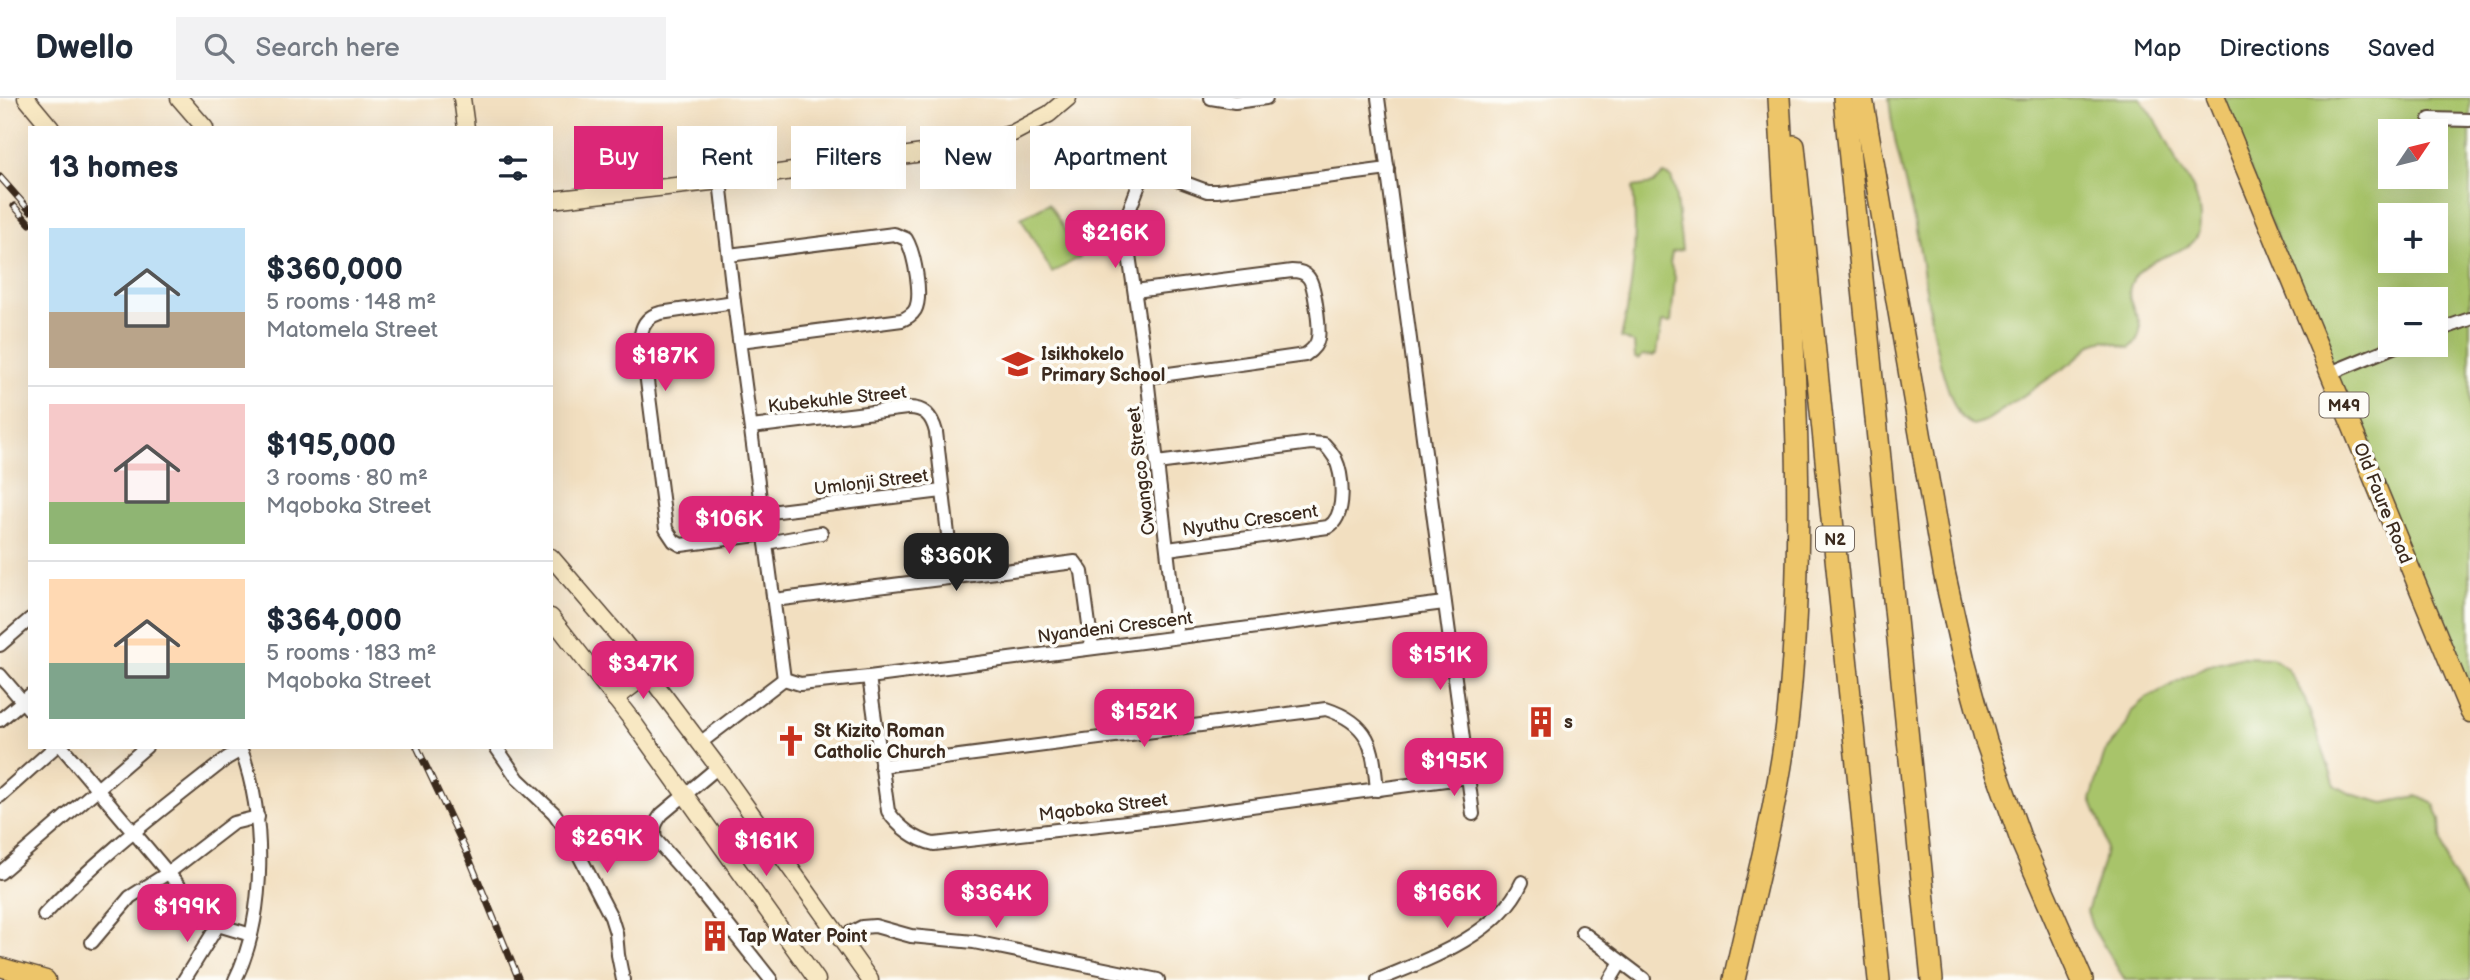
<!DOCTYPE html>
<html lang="en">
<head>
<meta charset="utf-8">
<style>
  :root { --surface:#fff; --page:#f2f2f3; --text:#1f2937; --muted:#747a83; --line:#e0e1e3; --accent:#db2777 }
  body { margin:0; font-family:"Balsamiq Sans",sans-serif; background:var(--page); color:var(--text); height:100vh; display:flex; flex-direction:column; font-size:26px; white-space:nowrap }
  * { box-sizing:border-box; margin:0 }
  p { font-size:23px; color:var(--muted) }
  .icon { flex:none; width:38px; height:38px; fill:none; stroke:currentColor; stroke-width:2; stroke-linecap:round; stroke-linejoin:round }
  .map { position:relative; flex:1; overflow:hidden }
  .details { position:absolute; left:28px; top:28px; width:525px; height:623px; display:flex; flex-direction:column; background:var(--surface); border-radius:0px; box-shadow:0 7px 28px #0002 }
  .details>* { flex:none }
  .top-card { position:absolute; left:574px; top:28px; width:665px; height:63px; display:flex; gap:14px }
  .needle { width:46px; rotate:55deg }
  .tools { position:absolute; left:2378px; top:21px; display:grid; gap:14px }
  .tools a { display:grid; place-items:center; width:70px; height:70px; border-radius:0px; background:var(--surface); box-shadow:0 7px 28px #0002; font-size:35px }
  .price { position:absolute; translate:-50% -60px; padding:0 16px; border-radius:14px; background:var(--accent); color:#fff; font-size:23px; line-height:46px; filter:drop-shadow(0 2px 4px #0008) }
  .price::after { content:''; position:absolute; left:50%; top:42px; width:21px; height:16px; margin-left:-10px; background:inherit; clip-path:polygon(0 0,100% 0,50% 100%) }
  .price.on { background:#222; color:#fff }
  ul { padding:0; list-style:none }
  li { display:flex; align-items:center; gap:21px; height:175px; padding:0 21px }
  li+li { border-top:2px solid var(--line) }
  li span { display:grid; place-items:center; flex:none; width:196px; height:140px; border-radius:0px; color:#555 }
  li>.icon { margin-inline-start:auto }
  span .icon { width:84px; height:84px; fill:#fffc; stroke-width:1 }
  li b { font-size:30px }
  h2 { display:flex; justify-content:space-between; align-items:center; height:84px; padding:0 21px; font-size:30px }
  .chip { padding:0 24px; border-radius:0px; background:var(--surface); box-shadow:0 7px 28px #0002; font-size:24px; line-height:63px }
  .chip.on { background:var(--accent); color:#fff }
  header { display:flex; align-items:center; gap:42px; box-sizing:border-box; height:98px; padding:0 35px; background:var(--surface); border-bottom:2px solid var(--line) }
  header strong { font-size:33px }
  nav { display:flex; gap:38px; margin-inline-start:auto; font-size:24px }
  .search { width:490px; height:63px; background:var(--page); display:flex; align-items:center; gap:18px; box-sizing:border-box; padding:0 24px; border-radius:0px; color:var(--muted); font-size:26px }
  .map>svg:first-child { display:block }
  .green { fill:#a8c46b; stroke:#727744; stroke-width:2; fill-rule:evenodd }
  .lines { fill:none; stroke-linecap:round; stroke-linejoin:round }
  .street-casing { stroke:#564536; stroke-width:16 }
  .secondary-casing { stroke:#564536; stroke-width:19 }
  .primary-casing { stroke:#564536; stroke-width:21 }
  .highway-casing { stroke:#564536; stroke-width:24 }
  .street { stroke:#fff; stroke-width:12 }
  .secondary { stroke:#f8e8c3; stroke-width:16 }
  .primary { stroke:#edc569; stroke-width:18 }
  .highway { stroke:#edc569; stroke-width:21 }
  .rail-casing { stroke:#3b2a1e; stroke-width:7 }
  .rail { stroke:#fdfcf7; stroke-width:4.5; stroke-dasharray:13; stroke-linecap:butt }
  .labels { text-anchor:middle; stroke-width:7; stroke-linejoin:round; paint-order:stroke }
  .shield { fill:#fdfcf7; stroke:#75695f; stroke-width:2 }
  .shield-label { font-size:16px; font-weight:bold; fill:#3b2a1e }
  .poi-label { font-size:18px; font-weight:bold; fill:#3b2a1e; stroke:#fdfcf7; text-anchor:start }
  .street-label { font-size:18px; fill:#3b2a1e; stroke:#fdfcf7 }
</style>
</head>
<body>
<header>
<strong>Dwello</strong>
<div class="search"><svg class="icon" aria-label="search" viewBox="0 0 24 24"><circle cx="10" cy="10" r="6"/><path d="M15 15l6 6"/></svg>Search here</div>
<nav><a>Map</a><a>Directions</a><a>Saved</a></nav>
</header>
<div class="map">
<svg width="2470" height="882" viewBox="0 0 2470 882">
  <rect width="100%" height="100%" fill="#fdfcf7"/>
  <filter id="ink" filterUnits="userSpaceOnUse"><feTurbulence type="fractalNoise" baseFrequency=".0143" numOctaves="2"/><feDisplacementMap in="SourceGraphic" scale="14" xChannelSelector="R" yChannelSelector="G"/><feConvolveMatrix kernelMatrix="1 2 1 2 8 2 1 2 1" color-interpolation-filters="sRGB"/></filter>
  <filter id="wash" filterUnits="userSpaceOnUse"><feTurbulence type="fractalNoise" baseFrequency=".00686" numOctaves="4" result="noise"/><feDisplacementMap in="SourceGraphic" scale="28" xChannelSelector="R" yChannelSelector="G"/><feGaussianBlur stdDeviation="1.57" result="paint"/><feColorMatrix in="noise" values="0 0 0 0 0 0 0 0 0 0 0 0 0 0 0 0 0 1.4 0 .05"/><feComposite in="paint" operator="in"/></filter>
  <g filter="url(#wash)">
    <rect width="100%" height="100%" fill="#f2dfc0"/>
    <g class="green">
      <path d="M1889,0H2140C2155,19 2166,38 2175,60C2178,69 2185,76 2189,83C2199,100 2208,136 2188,148C2170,159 2140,162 2131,186C2121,212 2157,223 2130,250L2104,242L2092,246L2073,264L1986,323L1973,327C1964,322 1959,318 1955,309C1932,255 1928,198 1918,142C1909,94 1893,48 1889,0Z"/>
      <path d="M2220,0H2470V612ZM2390,33H2436V79H2390ZM2390,117H2436V163H2390ZM2390,201H2436V247H2390Z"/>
      <path d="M1664,76L1671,79L1675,93L1682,152L1672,154L1670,165L1675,179L1671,225L1662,224L1657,255L1653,258L1643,257L1639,261L1635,260L1634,245L1621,240C1633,191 1638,140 1633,89L1653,86Z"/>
      <polygon points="1049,105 1080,159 1052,175 1021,120"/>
      <polygon points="2239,559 2272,560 2288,571 2305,601 2335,687 2351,696 2384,705 2417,698 2434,706 2440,722 2441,739 2450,773 2470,803 2470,882 2125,882 2092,829 2087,813 2103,766 2106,750 2104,734 2091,702 2105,654 2126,628 2132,612 2145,601 2206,568"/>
    </g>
  </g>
  <g filter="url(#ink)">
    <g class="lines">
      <defs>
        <g id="street">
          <polyline points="1211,0 1235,4 1266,0"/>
          <polyline points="1378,0 1473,716"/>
          <polyline points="2430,21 2470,22"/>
          <polyline points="720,83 734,204 784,581"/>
          <path d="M729,157L894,136L906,141C914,154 923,198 915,212C912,217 908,219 902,222L740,243"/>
          <path d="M1135,193L1292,173C1298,173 1304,174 1308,179C1315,186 1320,230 1318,240C1317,248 1311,253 1305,257L1147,279"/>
          <path d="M734,204L660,215C649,218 643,225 641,236L666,431L674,443L681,447L765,436"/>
          <polyline points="2436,233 2470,221"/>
          <polyline points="2330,275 2398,247"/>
          <path d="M751,329L907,310C924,309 932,318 936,334L953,479"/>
          <path d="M1157,365L1311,345L1324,346C1328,350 1332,355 1335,360C1343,377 1347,418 1328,429L1168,451"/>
          <polyline points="762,415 942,393"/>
          <polyline points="766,445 821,435"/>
          <polyline points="774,502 1075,464 1082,474 1092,549"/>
          <polyline points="1177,538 1147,279 1128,150 1129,113 1140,84 1152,75 1164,77 1207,93 1217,93 1388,71"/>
          <polyline points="0,547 30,521"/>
          <polyline points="0,577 30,612"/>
          <path d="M869,579L888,713C898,729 916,742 934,746L1170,719L1468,679"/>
          <polyline points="784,581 800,586 869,579 1444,505"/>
          <polyline points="0,622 30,597"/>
          <polyline points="700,645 784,581"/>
          <polyline points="62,649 201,814 218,827 251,837"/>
          <polyline points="496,649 518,681 554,715 566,732 611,819 616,835 618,857 623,882"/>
          <path d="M881,668L1326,611C1372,626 1373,650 1377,692"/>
          <path d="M718,669L662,716C655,725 653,730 655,741L695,786L771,882"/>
          <polyline points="0,698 55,649"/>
          <polyline points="0,775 146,649"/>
          <path d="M44,817C99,758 164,710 227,660L241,652"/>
          <polyline points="1582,834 1644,881"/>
          <polyline points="840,840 862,829 875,828 911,838 974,844 1158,882"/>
          <polyline points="92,844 130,799 168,775 233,725 258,719"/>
          <polyline points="184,882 218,827"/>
          <path d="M235,882C267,817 266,716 240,649"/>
          <path d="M1378,882C1428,862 1499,836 1522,784"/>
          <polyline points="1610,882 1621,864"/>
        </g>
        <g id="secondary">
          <polyline points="26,0 51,30"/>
          <polyline points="179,0 205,30"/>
          <polyline points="462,0 466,30"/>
          <polyline points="551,102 720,83 966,49 1013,35 1049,16 1068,0"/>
          <polyline points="551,459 623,543 718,669 870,882"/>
          <polyline points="551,519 631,621 817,882"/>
          <polyline points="615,601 648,576"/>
        </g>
        <g id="primary">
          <polyline points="2216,0 2470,615"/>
          <polyline points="0,869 46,882"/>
        </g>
        <g id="highway">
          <polyline points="1844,0 1932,882"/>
          <polyline points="1862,0 1944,474 1964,563 1986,643 2021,742 2082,882"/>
          <polyline points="1794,48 1879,882"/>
          <path d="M1734,882C1754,791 1780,700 1789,607C1809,405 1790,202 1779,0"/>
        </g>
      </defs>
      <use href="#street" class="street-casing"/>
      <use href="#secondary" class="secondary-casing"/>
      <use href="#primary" class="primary-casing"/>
      <use href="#highway" class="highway-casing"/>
      <use href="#street" class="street"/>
      <use href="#secondary" class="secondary"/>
      <use href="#primary" class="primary"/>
      <use href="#highway" class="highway"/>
      <defs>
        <g id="rail">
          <polyline points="0,79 30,113"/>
          <polyline points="14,108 30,126"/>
          <polyline points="417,649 467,755 519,882"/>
        </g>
      </defs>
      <use href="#rail" class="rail-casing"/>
      <use href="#rail" class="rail"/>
    </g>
  </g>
  <defs>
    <symbol id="school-bare" viewBox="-9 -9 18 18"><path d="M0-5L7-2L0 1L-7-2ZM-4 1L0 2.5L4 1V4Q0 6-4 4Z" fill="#c8321e" stroke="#fdfcf7" stroke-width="2.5" paint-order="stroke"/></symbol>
    <symbol id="building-bare" viewBox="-9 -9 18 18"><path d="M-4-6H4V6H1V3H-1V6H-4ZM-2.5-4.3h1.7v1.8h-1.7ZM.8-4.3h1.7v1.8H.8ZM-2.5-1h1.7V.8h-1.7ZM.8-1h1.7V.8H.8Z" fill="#c8321e" stroke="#fdfcf7" stroke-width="2.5" paint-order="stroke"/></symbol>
    <symbol id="church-bare" viewBox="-9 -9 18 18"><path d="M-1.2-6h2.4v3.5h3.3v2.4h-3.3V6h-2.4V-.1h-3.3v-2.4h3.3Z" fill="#c8321e" stroke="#fdfcf7" stroke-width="2.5" paint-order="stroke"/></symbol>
  </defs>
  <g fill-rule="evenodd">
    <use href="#school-bare" x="996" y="244" width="44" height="44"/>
    <use href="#building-bare" x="1519" y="602" width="44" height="44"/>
    <use href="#church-bare" x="769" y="621" width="44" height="44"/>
    <use href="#building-bare" x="693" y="816" width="44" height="44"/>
  </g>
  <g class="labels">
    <g class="shield">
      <rect x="2319.5" y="294.5" width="49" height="25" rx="5"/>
      <rect x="1816" y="428.5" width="38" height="25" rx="5"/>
    </g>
    <g class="shield-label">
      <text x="2344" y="313">M49</text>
      <text x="1835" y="447">N2</text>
    </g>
    <g class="poi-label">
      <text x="1041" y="262">Isikhokelo<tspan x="1041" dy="21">Primary School</tspan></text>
      <text x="1564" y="630">s</text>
      <text x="814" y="639">St Kizito Roman<tspan x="814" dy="21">Catholic Church</tspan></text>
      <text x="738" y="844">Tap Water Point</text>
    </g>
    <g class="street-label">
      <text transform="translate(837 301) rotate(-6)" y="6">Kubekuhle Street</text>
      <text transform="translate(1141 373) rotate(-97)" y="6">Cwangco Street</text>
      <text transform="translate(871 384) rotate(-7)" y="6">Umlonji Street</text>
      <text transform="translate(2383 405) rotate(68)" y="6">Old Faure Road</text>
      <text transform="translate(1250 422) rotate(-8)" y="6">Nyuthu Crescent</text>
      <text transform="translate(1115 529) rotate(-7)" y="6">Nyandeni Crescent</text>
      <text transform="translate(1103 709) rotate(-7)" y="6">Mqoboka Street</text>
    </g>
  </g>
</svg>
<div class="tools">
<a><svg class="needle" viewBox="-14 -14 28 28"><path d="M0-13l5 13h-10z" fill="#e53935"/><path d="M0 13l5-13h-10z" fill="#747a83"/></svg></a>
<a>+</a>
<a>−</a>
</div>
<b class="price" style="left:1115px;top:172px">$216K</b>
<b class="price" style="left:665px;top:295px">$187K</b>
<b class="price" style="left:729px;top:458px">$106K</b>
<b class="price on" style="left:956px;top:495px">$360K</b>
<b class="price" style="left:1440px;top:594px">$151K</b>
<b class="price" style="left:643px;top:603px">$347K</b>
<b class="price" style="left:1144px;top:651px">$152K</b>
<b class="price" style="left:1454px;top:700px">$195K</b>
<b class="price" style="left:607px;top:777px">$269K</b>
<b class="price" style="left:766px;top:780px">$161K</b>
<b class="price" style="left:996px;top:832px">$364K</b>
<b class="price" style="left:1447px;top:832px">$166K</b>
<b class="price" style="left:187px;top:846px">$199K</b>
<div class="top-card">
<a class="chip on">Buy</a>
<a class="chip">Rent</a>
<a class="chip">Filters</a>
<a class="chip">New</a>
<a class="chip">Apartment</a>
</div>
<section class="details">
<h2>13 homes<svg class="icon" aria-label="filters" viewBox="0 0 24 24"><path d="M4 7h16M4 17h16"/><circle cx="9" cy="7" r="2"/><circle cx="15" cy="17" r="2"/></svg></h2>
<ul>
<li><span style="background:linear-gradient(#bfe0f5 60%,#b9a48a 0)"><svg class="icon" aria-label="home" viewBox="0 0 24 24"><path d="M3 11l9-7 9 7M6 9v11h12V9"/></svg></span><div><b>$360,000</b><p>5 rooms · 148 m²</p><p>Matomela Street</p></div></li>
<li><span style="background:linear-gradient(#f6c9c9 70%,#8fb573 0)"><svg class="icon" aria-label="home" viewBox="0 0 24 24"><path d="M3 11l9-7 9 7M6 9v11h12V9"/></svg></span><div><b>$195,000</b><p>3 rooms · 80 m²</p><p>Mqoboka Street</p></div></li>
<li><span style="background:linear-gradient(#ffd9b3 60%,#7fa58c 0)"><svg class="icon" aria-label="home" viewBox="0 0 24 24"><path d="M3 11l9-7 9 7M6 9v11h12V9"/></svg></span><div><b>$364,000</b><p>5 rooms · 183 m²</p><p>Mqoboka Street</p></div></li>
</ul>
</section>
</div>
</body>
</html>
